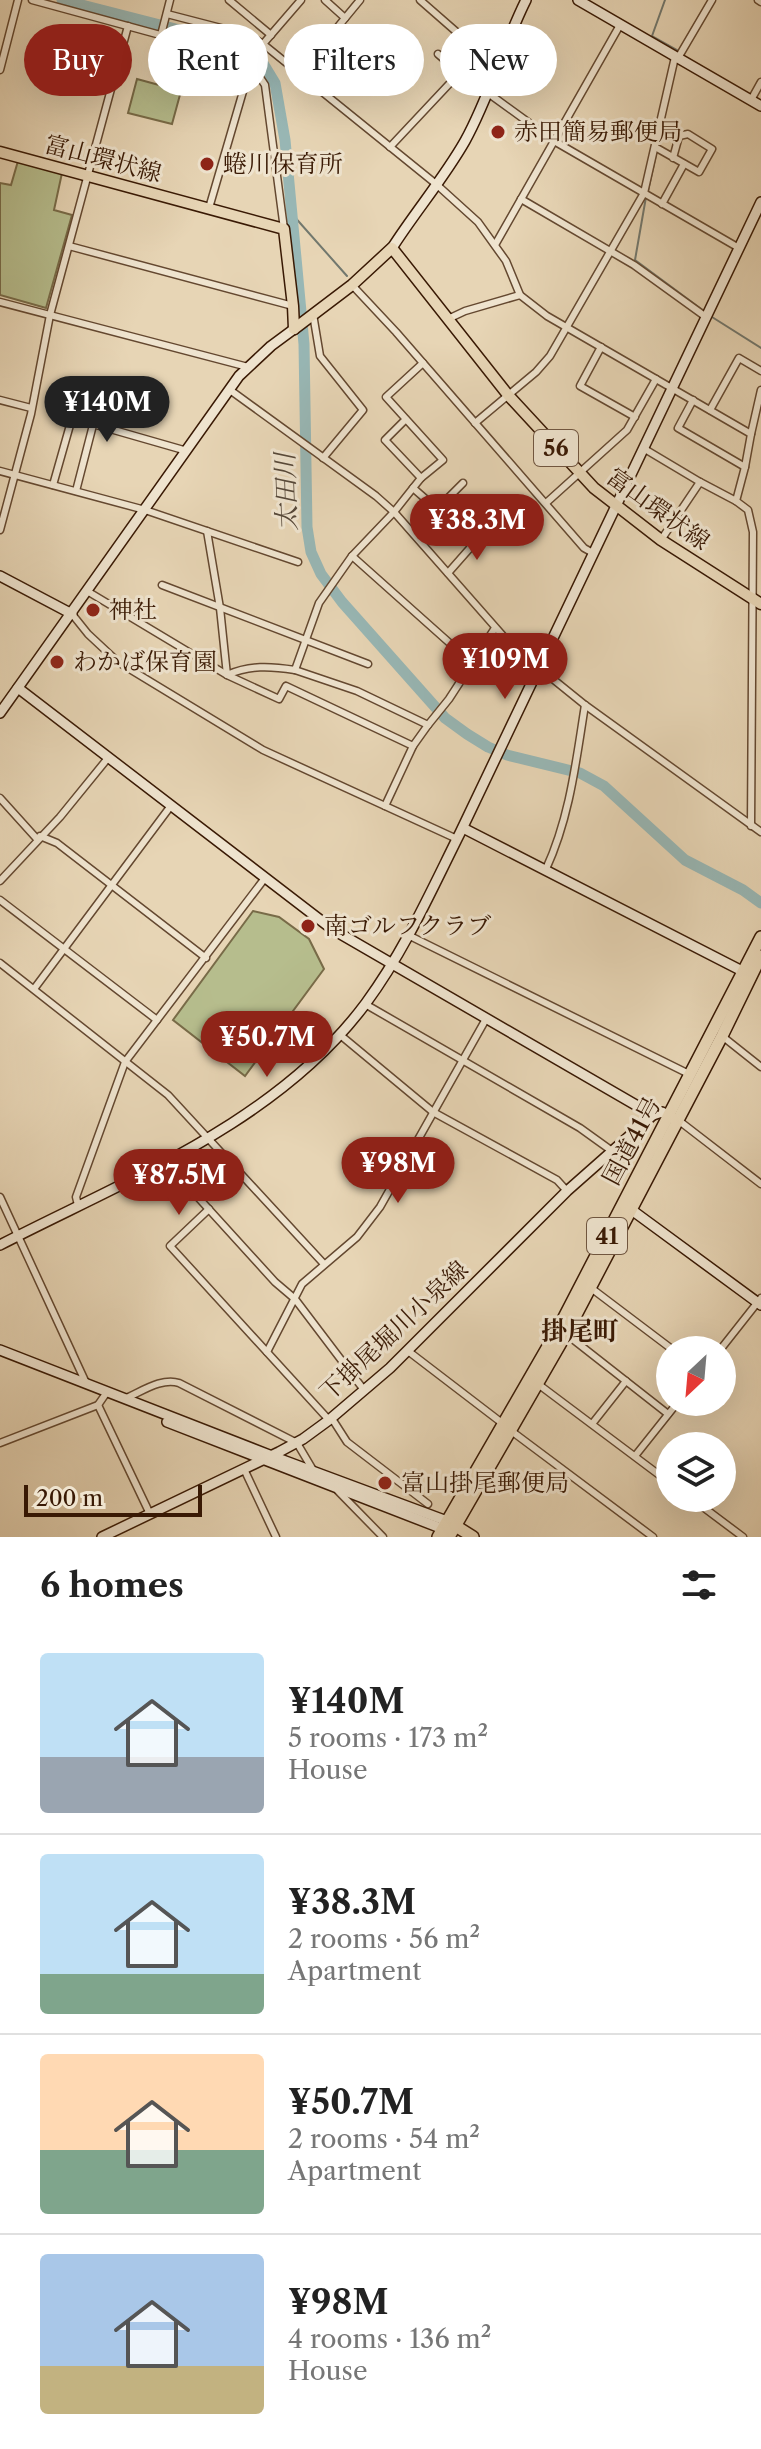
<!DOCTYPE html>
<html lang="en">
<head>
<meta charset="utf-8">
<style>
  :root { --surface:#fff; --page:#f6f6f6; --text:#222; --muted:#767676; --line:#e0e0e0; --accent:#8f2418 }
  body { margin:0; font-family:"Libre Caslon Text","Noto Serif JP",serif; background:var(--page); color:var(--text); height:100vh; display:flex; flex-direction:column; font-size:30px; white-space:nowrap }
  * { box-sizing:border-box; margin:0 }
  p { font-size:26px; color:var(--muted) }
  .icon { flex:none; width:44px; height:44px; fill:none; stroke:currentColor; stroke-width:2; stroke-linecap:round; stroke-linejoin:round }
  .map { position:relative; height:1537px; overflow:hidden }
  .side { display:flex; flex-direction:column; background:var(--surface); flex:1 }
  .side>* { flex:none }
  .banner { position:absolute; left:24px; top:24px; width:714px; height:72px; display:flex; gap:16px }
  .needle { width:52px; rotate:206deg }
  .tools { position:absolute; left:656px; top:1336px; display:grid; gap:16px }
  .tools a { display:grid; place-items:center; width:80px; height:80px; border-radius:50%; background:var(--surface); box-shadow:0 8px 32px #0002; font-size:40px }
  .scale { position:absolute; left:24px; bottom:20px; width:178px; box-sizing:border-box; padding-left:8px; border:4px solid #391904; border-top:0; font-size:22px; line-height:28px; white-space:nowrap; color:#391904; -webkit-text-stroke:6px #efe4cf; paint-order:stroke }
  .price { position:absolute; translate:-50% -68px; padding:0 18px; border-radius:28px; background:var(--accent); color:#fff; font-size:26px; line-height:52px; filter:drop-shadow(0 2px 4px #0008) }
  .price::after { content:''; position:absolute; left:50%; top:48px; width:24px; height:18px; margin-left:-12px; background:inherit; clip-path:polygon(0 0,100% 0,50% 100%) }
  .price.current { background:#222; color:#fff }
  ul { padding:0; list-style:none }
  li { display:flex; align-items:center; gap:24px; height:200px; padding:0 40px }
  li+li { border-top:2px solid var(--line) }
  li span { display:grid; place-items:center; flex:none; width:224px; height:160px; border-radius:8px; color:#555 }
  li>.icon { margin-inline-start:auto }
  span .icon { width:96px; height:96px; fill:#fffc; stroke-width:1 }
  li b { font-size:34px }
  h2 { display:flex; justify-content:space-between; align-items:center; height:96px; padding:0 40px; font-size:34px }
  .pill { padding:0 28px; border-radius:36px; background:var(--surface); box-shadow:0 8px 32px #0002; font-size:28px; line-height:72px }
  .pill.current { background:var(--accent); color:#fff }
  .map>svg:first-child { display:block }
  .green { fill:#b6bd8d; stroke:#786b48; stroke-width:2 }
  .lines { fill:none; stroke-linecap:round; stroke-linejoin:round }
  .stream { stroke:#72786e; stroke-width:2 }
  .river { stroke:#98b7b5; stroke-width:11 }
  .street-casing { stroke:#644830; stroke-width:9 }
  .secondary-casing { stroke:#391904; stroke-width:12 }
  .primary-casing { stroke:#391904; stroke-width:13 }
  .highway-casing { stroke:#391904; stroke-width:14 }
  .street { stroke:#efe4cf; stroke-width:6 }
  .secondary { stroke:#efe4cf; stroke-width:9 }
  .primary { stroke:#e7d5b5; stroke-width:10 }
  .highway { stroke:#e7d5b5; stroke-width:11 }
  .poi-dot { fill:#8f2418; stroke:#efe4cf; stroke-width:3 }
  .labels { text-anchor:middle; stroke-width:6; stroke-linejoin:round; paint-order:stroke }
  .shield { fill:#efe4cf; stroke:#705641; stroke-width:2 }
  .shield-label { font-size:22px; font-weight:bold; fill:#391904 }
  .poi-label { font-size:24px; fill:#391904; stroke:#efe4cf; text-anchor:start }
  .street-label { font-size:24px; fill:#391904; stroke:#efe4cf }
  .water-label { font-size:26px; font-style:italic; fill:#564839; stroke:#efe4cf }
  .neighbourhood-label { font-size:26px; font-weight:bold; fill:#391904; stroke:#efe4cf }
</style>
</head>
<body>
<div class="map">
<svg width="761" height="1537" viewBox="0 0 761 1537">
  <rect width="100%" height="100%" fill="#e7d5b5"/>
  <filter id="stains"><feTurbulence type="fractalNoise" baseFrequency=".0025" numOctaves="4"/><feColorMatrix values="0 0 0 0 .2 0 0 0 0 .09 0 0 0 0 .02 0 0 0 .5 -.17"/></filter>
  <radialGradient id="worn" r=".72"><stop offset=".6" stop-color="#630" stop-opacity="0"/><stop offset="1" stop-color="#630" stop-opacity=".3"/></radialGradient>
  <g class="green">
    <polygon points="137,79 181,91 172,124 128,113"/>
    <polygon points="18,161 62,173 54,210 72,215 46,308 0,295 0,183 11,185"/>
    <polygon points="253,911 279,917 309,939 324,969 245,1076 173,1020"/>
  </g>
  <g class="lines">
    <g class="stream">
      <polyline points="665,0 652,36 677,50 676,54"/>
      <polyline points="648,191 657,150"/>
      <polyline points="646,197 635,260 704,311"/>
      <polyline points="292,214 347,276"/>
      <polyline points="712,317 761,348"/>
    </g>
    <polyline class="river" points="62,0 246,47 258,55 275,83 285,140 304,344 307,527 311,552 321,574 342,602 445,718 467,734 488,747 507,755 580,773 604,786 685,860 743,890 761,903"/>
    <defs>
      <g id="street">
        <polyline points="32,0 241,57 251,64 265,85 284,229"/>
        <polyline points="229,0 271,35"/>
        <polyline points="325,0 345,18"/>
        <polyline points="420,0 460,35 500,61"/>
        <polyline points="758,0 761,2"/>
        <polyline points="167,14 248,35 263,44 436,184 478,222 506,261 520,295 547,316 751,434 745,467 736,501 748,510 753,532 751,826"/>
        <polyline points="161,35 170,0"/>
        <polyline points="263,44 301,0"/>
        <polyline points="438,54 460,73"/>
        <polyline points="678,58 712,0"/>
        <polyline points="0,70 18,0"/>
        <polyline points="299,74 360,0"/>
        <polyline points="488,93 554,141 739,248"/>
        <polyline points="751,100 761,82"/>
        <polyline points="390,147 482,49"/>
        <polyline points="655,147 699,172 712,149 688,134 679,136 673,158"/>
        <polyline points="521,199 634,265 706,317"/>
        <polyline points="662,204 684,164"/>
        <polyline points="209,208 251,64"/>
        <polyline points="495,245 620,25"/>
        <polyline points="69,246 293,306"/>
        <polyline points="352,285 396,332 584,548 593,553"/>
        <polyline points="0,302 248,367"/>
        <polyline points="313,314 320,356 363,410 323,458"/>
        <polyline points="448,319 465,311 520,295"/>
        <polyline points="601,347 580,386 635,417"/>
        <polyline points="230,390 376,496 394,512 512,646 585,705 761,832"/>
        <polyline points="0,400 31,408"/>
        <polyline points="693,400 678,428 745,467"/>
        <polyline points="710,410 739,358 761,371"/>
        <polyline points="406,419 385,440 421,478 443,460 386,397 423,363"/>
        <polyline points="475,423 536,372 550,356 644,193 675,57"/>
        <polyline points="751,434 761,390"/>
        <polyline points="643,448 700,482"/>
        <polyline points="0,471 145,510 298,562"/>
        <polyline points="421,478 413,488 437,509 463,483"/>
        <polyline points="53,485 72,418 187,451"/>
        <polyline points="413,488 394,512 352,556 319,603 295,670 357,691 428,725 449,699 495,628"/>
        <polyline points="76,491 93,425"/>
        <polyline points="546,503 627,430 656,379"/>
        <polyline points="437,509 474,543"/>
        <polyline points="0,530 31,414 50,315 128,26"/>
        <path d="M207,531L220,608L227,675C249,665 270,666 295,670"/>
        <polyline points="661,540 700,482 736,501"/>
        <polyline points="352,556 472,663"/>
        <polyline points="448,573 485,531"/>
        <polyline points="162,585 368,664"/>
        <polyline points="87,591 227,675 279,699 286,686 413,746"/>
        <polyline points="72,614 88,634 118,662 263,750 457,839"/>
        <polyline points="0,798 37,839"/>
        <polyline points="385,806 413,746 428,725"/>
        <polyline points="40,836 57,843 206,958"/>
        <path d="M546,869C570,817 576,761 585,705"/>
        <polyline points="0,881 60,817 108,758"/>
        <polyline points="0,900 157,1020"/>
        <polyline points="410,936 691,1075"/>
        <polyline points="0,963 168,1095 324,1264"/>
        <polyline points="34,989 170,807"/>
        <polyline points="365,1004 580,1128 612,1151"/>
        <polyline points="339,1034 433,1112 557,1180 567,1191"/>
        <polyline points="722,1036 761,1067"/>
        <polyline points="678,1120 761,1184"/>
        <polyline points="165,1161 275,1282 295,1299 364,1390"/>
        <polyline points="0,1197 86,1383"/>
        <polyline points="78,1205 76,1197 125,1062 265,878"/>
        <polyline points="209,1209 170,1246 329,1420"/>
        <polyline points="591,1288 673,1350"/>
        <polyline points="566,1334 668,1414"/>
        <polyline points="720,1350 761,1298"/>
        <polyline points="408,1351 502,1423"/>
        <polyline points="267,1352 302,1284 357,1237 380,1207 486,1019"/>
        <polyline points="538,1384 670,1483"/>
        <path d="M124,1399C141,1392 162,1377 179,1383L297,1443L313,1470"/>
        <polyline points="98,1405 150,1514"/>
        <polyline points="331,1417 347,1442 428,1504"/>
        <polyline points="592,1424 626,1381"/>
        <polyline points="510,1430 653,1537"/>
        <polyline points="0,1443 98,1405 107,1392"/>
        <polyline points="635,1456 678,1402"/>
        <polyline points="244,1469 276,1537"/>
        <polyline points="338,1491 383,1537"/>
        <polyline points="691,1498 743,1537"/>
      </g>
      <g id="secondary">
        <polyline points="578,0 761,106"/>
        <path d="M392,248C415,212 444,178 465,141C490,96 503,46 526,0"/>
        <polyline points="0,576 72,614"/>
        <polyline points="18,688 332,929 653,1115"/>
        <polyline points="0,713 239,376 271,346 294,329"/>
        <polyline points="463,828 748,974"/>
        <polyline points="629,1208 761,1305"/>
        <path d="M0,1245C128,1179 278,1122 366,1003C405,950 431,891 460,833L761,202"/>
        <polyline points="0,1350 272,1456 447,1521"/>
        <polyline points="167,1422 443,1529"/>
        <polyline points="102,1537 279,1452 303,1439 329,1420 390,1368 567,1191 653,1115 662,1112 675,1119"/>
      </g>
      <g id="primary">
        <polyline points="0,152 284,229 293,306 294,329"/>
        <polyline points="294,329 352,285 392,248 508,395 594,488 661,540 761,604"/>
      </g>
      <g id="highway">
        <polyline points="451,1523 473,1537"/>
        <polyline points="438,1537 558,1329 761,937"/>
        <polyline points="449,1537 566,1334 722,1036 761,956"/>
      </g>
    </defs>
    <use href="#street" class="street-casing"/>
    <use href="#secondary" class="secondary-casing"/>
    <use href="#primary" class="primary-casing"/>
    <use href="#highway" class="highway-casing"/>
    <use href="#street" class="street"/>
    <use href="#secondary" class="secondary"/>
    <use href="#primary" class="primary"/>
    <use href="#highway" class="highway"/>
  </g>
  <g class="poi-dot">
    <circle cx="498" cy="132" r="8"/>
    <circle cx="207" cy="164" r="8"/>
    <circle cx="93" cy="610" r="8"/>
    <circle cx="57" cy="662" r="8"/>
    <circle cx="308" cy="926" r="8"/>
    <circle cx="385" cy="1483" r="8"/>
  </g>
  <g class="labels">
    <g class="shield">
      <rect x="534" y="430" width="44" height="36" rx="6"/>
      <rect x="587" y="1218" width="40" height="36" rx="6"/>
    </g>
    <g class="shield-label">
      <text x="556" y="456">56</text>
      <text x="607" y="1244">41</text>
    </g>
    <g class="poi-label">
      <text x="514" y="140">赤田簡易郵便局</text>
      <text x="223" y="172">蜷川保育所</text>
      <text x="109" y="618">神社</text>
      <text x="73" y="670">わかば保育園</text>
      <text x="324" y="934">南ゴルフクラブ</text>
      <text x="401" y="1491">富山掛尾郵便局</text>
    </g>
    <g class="street-label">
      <text transform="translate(103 159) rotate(15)" y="8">富山環状線</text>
      <text transform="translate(658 509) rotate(36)" y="8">富山環状線</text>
      <text transform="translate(632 1141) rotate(-62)" y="8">国道41号</text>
      <text transform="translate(394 1331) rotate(-43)" y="8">下掛尾堀川小泉線</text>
    </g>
    <g class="water-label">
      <text transform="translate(286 492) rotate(-92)" y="9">太田川</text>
    </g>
    <g class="neighbourhood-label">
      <text x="580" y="1340">掛尾町</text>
    </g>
  </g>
  <rect width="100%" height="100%" filter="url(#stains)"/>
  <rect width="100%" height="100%" fill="url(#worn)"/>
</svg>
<div class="tools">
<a><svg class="needle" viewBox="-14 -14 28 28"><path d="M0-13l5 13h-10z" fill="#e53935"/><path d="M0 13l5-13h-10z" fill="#767676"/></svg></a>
<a><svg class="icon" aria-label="layers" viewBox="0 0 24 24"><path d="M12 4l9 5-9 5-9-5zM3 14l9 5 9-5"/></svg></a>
</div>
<div class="scale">200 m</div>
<b class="price current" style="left:107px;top:444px">¥140M</b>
<b class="price" style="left:477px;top:562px">¥38.3M</b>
<b class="price" style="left:505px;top:701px">¥109M</b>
<b class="price" style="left:267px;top:1079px">¥50.7M</b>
<b class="price" style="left:398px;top:1205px">¥98M</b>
<b class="price" style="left:179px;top:1217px">¥87.5M</b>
<div class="banner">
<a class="pill current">Buy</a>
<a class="pill">Rent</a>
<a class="pill">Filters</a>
<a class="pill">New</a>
</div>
</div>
<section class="side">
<h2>6 homes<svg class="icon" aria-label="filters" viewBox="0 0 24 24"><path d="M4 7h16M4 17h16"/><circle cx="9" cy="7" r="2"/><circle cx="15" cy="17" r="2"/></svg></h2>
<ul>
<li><span style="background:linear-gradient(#bfe0f5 65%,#9aa5b1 0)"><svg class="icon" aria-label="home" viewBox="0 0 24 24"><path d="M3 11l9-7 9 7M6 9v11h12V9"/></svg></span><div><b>¥140M</b><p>5 rooms · 173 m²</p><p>House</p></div></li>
<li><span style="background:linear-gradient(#bfe0f5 75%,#7fa58c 0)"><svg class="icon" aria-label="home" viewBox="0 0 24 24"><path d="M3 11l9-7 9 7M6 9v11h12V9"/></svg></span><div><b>¥38.3M</b><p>2 rooms · 56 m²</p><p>Apartment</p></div></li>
<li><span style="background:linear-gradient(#ffd9b3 60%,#7fa58c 0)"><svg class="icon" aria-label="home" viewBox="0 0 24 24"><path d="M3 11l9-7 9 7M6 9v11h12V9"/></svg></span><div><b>¥50.7M</b><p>2 rooms · 54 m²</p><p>Apartment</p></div></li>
<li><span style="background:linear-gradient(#a9c7e8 70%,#c2b280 0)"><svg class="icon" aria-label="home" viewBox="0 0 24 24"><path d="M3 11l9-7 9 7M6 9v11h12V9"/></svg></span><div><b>¥98M</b><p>4 rooms · 136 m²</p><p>House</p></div></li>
</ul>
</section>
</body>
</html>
